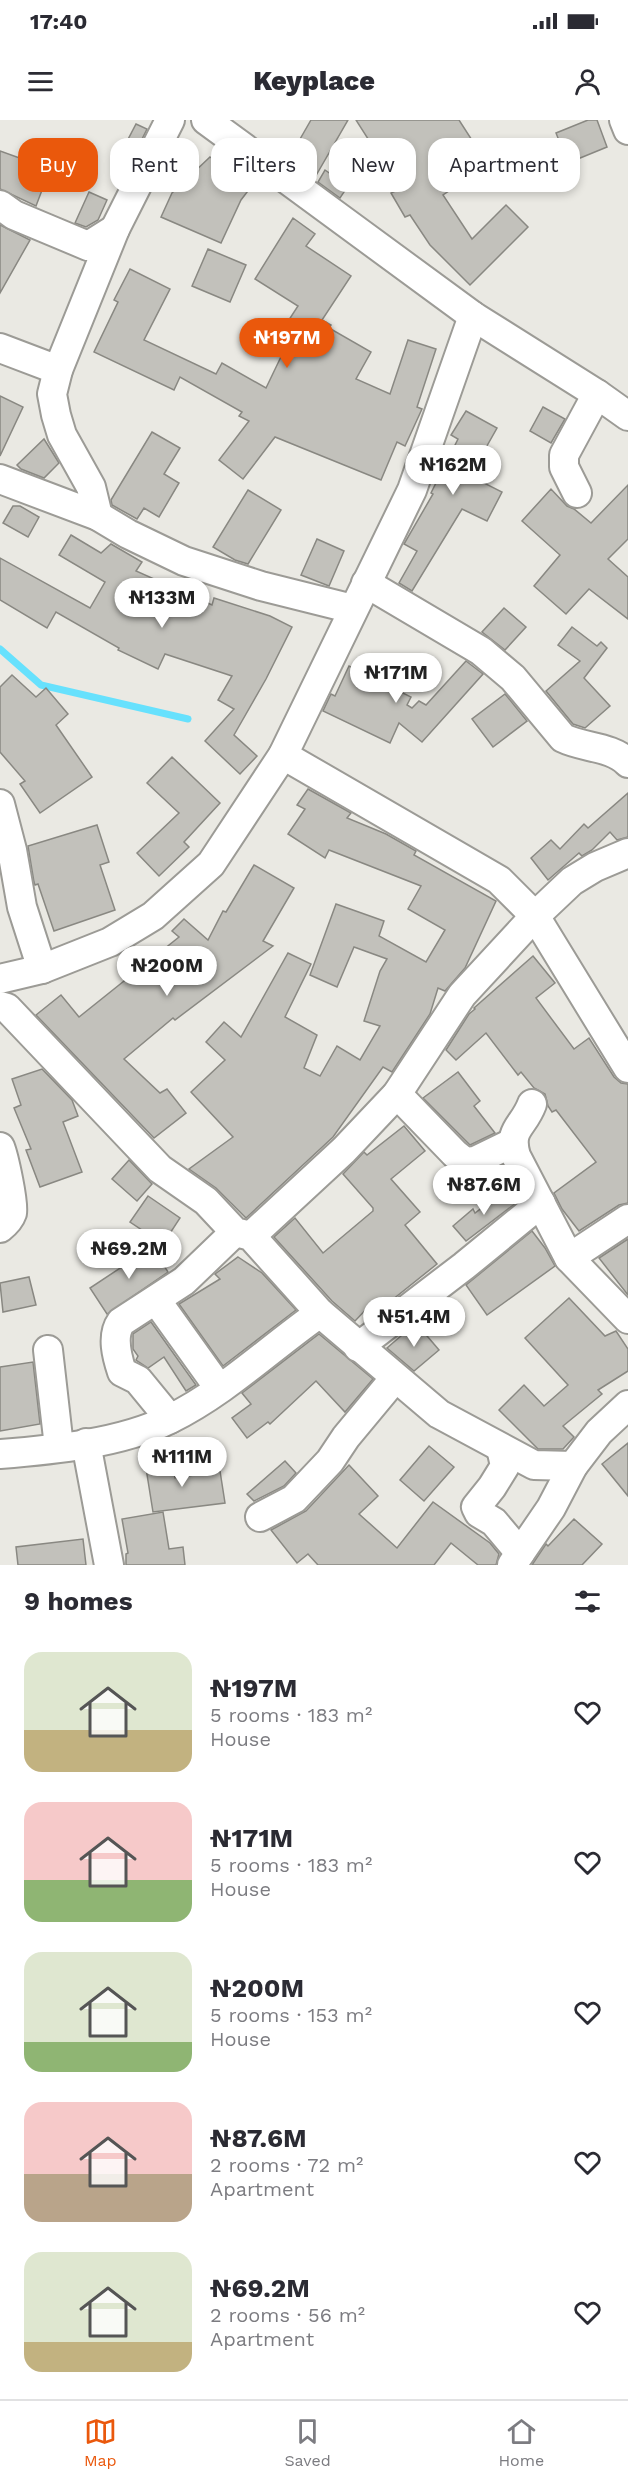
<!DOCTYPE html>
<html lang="en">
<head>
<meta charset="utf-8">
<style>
  :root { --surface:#fff; --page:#f2f2f3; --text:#2b2b33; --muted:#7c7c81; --line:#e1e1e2; --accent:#ea580c }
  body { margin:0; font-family:"Work Sans",sans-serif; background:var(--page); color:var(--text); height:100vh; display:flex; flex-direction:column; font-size:22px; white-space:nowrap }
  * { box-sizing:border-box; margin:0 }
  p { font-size:20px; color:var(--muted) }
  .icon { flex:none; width:33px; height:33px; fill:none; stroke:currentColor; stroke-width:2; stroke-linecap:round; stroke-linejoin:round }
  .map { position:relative; height:1445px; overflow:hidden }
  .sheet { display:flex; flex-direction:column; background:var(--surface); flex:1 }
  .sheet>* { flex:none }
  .hud { position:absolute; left:18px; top:18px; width:592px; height:54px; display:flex; gap:12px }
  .price { position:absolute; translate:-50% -51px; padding:0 14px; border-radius:21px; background:#fff; color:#222; font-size:20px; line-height:39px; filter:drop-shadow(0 2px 3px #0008) }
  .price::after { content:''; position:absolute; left:50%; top:36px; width:18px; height:14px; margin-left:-9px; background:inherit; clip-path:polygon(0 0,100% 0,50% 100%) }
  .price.selected { background:var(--accent); color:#fff }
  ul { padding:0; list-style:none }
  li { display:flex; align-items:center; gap:18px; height:150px; padding:0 24px }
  li span { display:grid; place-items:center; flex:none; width:168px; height:120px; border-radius:18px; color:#555 }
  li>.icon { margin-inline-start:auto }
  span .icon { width:72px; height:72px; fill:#fffc; stroke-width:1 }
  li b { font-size:26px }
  h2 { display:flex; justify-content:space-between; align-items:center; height:72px; padding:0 24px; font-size:26px }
  .pill { padding:0 21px; border-radius:18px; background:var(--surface); box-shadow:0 3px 9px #0003; font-size:21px; line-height:54px }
  .pill.selected { background:var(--accent); color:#fff }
  .status { display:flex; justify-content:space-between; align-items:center; height:42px; padding:0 30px; background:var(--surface); direction:ltr }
  .status svg { height:16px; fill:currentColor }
  header { display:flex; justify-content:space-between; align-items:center; height:78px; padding:0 24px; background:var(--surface); font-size:27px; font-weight:800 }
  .dock { display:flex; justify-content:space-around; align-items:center; height:84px; border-top:2px solid var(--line); background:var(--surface); font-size:16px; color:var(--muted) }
  .dock a { display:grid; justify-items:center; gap:3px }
  .dock .selected { color:var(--accent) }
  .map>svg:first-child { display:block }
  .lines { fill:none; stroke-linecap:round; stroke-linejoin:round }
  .stream { stroke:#67e1fd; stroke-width:7 }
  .building { fill:#c2c1bb; stroke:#898882; stroke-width:1.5 }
  .minor-casing { stroke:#9c9b96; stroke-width:32 }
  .minor { stroke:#fff; stroke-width:28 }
</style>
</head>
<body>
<div class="status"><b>17:40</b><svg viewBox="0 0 49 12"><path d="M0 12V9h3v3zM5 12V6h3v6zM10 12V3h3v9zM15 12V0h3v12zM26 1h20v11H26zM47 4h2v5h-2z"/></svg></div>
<header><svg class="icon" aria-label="menu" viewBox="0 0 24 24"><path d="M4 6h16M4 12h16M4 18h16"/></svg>Keyplace<svg class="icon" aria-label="person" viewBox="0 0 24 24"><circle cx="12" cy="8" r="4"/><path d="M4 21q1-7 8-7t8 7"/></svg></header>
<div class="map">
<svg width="628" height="1445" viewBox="0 0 628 1445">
  <rect width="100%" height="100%" fill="#eae9e3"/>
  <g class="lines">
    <polyline class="stream" points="0,529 41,565 188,599"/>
  </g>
  <g class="building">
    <polygon points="311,0 348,0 314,59 288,40"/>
    <polygon points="356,0 459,0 488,45 443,75 472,119 506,85 528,107 470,165 430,125 410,95 405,97 391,73 400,69"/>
    <polygon points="588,0 597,0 607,27 568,43 556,13"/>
    <polygon points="136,4 147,9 134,35 123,29"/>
    <polygon points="0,31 50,49 36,86 0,69"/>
    <polygon points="210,37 251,67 241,80 221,123 161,97 172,73"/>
    <polygon points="325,50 348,66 340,78 318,62"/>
    <polygon points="89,72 107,80 98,100 86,107 75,103"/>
    <polygon points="293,98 315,114 306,126 351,156 322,200 331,205 329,208 371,232 356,259 390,274 408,220 436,229 417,287 422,289 405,326 397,322 381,360 275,317 243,359 219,340 249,301 239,296 242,292 180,257 174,270 94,232 118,182 114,180 130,149 170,169 144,220 216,254 222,243 266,268 290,218 281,212 298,186 255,159"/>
    <polygon points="0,105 30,120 0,173"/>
    <polygon points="208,129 246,145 230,182 192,166"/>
    <polygon points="0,276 23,287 0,336"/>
    <polygon points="543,287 565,299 551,323 530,311"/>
    <polygon points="466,291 497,308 470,356 502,372 487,401 462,389 412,471 399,463 417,431 404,424 433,374 431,373 458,319 451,315"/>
    <polygon points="152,312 180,328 164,354 179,363 159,397 144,388 137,399 112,385 111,380"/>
    <polygon points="44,319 59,343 44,358 21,349 17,345"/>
    <polygon points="628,365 628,419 608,439 628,457 628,499 589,469 566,494 534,466 560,435 522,401 551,369 567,386 574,389 591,403"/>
    <polygon points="248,370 281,390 248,444 235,440 213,427"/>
    <polygon points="13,386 20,386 39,397 28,417 3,403"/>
    <polygon points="71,415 101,433 111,424 142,442 136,451 212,485 214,478 270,496 292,507 266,559 234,615 257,636 240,654 205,621 234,589 218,580 232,556 165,534 158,549 118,530 119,528 56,492 47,508 0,480 0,438 90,488 105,462 59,435"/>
    <polygon points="317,419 344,431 329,466 301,455"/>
    <polygon points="504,488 526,507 505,530 482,512"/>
    <polygon points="572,507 597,526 601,522 607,528 584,558 610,586 585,608 573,604 546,571 580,541 558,525"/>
    <polygon points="466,541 483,554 422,622 399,603 390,623 323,591 331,574 335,576 349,546 411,577 407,585 412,588 419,581 426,585"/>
    <polygon points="12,555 36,577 46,568 68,594 56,605 92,657 40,693 20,664 25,661 0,632 0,567"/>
    <polygon points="505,574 527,601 493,627 472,599"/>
    <polygon points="172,637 220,683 184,722 189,727 159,756 137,733 179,693 147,663"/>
    <polygon points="308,669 351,693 347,698 386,714 416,731 414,735 496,781 465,848 445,871 438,868 430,894 392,952 383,947 333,1017 246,1098 216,1068 189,1049 233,1017 191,972 225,940 206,922 224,902 241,917 288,833 311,844 285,897 317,915 304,948 320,956 337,926 360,940 380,906 364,901 380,851 387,839 354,827 337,867 310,855 336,784 384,801 379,816 426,842 445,810 408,789 421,766 329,730 325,738 288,714 305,689 297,685"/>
    <polygon points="628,673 628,717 617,720 610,712 592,730 582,736 579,733 548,760 531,738 551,720 560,729 584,704 588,708"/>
    <polygon points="97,705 109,742 100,745 115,790 54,811 38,764 35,765 34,762 28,726"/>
    <polygon points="254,745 294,768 263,821 273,826 175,900 173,898 124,939 160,973 167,969 186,993 154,1018 36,895 61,875 79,897 179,817 172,811 184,799 208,820 223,791 226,792"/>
    <polygon points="533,836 555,863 536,878 574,929 589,918 614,957 621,963 628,964 628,1083 619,1085 579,1111 562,1089 554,1073 596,1042 556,990 552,992 548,986 545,974 534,968 521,952 518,955 486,913 456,940 446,930 469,894 475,889 474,888"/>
    <polygon points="42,949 72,980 78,996 63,1002 82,1052 40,1067 26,1030 31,1029 14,988 21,985 12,959"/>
    <polygon points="458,952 480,981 474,986 495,1013 470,1025 423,978"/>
    <polygon points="404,1006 425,1031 391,1059 420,1092 405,1105 437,1144 382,1188 375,1180 355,1201 332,1181 274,1117 295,1098 323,1133 373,1091 373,1088 343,1054 364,1032 367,1035"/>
    <polygon points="129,1040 152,1064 137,1081 112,1059"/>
    <polygon points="505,1070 516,1083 466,1121 453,1106 473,1089 475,1093"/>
    <polygon points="148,1076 180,1098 163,1124 130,1102"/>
    <polygon points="532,1111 545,1128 555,1146 487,1195 466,1165"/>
    <polygon points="628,1119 628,1175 599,1138"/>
    <polygon points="152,1127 168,1152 107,1194 90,1168"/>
    <polygon points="238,1137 262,1153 296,1190 223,1246 179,1184 220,1159 215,1154"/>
    <polygon points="29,1157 36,1185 3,1192 0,1163"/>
    <polygon points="569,1178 605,1216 616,1211 628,1229 628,1251 598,1270 602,1274 563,1306 574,1317 563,1329 538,1329 499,1290 524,1265 544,1286 568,1265 525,1218"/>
    <polygon points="151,1202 196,1265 186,1271 164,1237 148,1248 136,1240 138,1236 133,1229 133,1214"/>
    <polygon points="416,1203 439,1230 414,1251 387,1228"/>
    <polygon points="319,1214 373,1259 345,1292 316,1261 270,1304 268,1302 247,1318 232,1298 251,1284 242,1273"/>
    <polygon points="33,1242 40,1304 0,1311 0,1247"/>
    <polygon points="628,1323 628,1376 602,1344"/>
    <polygon points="429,1326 454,1347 424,1381 400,1360"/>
    <polygon points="172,1338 175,1358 220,1351 225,1383 153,1392 145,1342"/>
    <polygon points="285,1341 296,1353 284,1366 254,1381 247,1374"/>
    <polygon points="349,1345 378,1376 359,1394 397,1428 433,1382 490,1423 499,1434 496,1445 478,1445 451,1423 434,1445 318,1445 308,1434 297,1443 271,1410 306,1391"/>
    <polygon points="163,1392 169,1429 183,1427 185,1445 126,1445 126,1434 128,1433 122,1399"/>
    <polygon points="574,1399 602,1424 582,1445 532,1445 546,1424 548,1426"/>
    <polygon points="83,1419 86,1445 18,1445 16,1427"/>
  </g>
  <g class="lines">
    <defs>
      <g id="minor">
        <polyline points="206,0 473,196 597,274 628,296"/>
        <polyline points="624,0 628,10"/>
        <polyline points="0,85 14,95 88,126 115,109"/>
        <polyline points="0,228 58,250"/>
        <polyline points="0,359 98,396 128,414 184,441 261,466 353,489"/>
        <polyline points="577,373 564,347 564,335 597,274"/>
        <polyline points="98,396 91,367 62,315 56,295 52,274 58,250 115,109 170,0"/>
        <path d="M366,463L481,531L513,558L563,618C583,628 612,626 628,643"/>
        <polyline points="283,635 499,760 535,796 628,948"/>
        <polyline points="0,684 12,730 22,787 42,849"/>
        <polyline points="0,859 42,849 110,822 153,796 211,744 283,635 412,370 473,196"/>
        <polyline points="0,886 7,888 160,1049 206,1081 235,1112 251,1116 320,1193 439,1294 534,1345 573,1346"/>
        <polyline points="397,974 455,1034 465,1042 475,1041 512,1023"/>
        <path d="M532,984C523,1008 508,1008 516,1036L569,1138L628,1199"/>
        <path d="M0,1027C4,1037 14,1083 12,1093C10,1099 5,1104 0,1108"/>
        <polyline points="251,1116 344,1030 397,974 462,875 535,796 572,761 595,747 628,733"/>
        <polyline points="569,1138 628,1099"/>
        <polyline points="156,1180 219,1268"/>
        <polyline points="358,1227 464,1146 541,1083"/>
        <polyline points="48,1230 59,1327"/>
        <path d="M170,1299L138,1260L122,1252C117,1237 111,1216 121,1202L184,1161L235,1112"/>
        <polyline points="86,1323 109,1445"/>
        <polyline points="501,1328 505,1346 492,1367 476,1387 479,1393 494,1402 520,1433"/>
        <path d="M0,1334C53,1330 122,1323 170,1299C225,1272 270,1228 320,1193"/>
        <polyline points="260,1397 294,1379 330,1341 346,1317 395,1258"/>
        <polyline points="512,1445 551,1388 573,1346 599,1312 628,1285"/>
      </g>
    </defs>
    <use href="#minor" class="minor-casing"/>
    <use href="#minor" class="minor"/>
  </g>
</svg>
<b class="price selected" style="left:287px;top:249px">₦197M</b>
<b class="price" style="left:453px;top:376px">₦162M</b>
<b class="price" style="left:162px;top:509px">₦133M</b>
<b class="price" style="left:396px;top:584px">₦171M</b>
<b class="price" style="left:167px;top:877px">₦200M</b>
<b class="price" style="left:484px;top:1096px">₦87.6M</b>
<b class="price" style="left:129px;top:1160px">₦69.2M</b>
<b class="price" style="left:414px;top:1228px">₦51.4M</b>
<b class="price" style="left:182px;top:1368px">₦111M</b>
<div class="hud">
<a class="pill selected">Buy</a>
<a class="pill">Rent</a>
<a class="pill">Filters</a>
<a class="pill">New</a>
<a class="pill">Apartment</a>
</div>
</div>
<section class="sheet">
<h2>9 homes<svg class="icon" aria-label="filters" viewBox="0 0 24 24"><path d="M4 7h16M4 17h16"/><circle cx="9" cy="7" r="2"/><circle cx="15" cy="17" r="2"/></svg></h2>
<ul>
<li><span style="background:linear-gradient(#dfe7d0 65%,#c2b280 0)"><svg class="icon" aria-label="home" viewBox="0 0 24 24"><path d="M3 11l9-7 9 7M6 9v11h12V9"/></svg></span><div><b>₦197M</b><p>5 rooms · 183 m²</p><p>House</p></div><svg class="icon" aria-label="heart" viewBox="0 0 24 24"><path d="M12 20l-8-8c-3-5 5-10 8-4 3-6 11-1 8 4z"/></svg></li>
<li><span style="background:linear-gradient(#f6c9c9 65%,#8fb573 0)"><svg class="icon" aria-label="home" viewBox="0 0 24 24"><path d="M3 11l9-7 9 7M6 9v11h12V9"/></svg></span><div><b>₦171M</b><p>5 rooms · 183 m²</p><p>House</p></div><svg class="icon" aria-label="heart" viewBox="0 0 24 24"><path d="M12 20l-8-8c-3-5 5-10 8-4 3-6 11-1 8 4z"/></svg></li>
<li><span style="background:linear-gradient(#dfe7d0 75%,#8fb573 0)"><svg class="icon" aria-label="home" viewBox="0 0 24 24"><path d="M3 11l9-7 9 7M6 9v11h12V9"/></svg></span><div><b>₦200M</b><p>5 rooms · 153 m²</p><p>House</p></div><svg class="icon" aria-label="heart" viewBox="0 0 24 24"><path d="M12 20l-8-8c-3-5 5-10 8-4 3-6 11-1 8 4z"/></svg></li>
<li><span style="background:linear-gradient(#f6c9c9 60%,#b9a48a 0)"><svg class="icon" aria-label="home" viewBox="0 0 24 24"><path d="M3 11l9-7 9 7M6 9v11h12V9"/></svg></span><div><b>₦87.6M</b><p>2 rooms · 72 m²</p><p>Apartment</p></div><svg class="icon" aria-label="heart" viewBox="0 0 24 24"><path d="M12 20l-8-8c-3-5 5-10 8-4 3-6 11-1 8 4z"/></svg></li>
<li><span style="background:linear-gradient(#dfe7d0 75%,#c2b280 0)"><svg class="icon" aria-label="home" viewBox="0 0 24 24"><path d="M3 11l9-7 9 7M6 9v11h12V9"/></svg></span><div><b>₦69.2M</b><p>2 rooms · 56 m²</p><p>Apartment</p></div><svg class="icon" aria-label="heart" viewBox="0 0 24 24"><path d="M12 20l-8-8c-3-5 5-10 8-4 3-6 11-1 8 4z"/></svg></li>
</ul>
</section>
<nav class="dock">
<a class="selected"><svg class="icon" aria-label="map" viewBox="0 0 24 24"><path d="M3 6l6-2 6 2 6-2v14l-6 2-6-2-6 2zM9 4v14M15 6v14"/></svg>Map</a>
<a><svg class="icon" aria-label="saved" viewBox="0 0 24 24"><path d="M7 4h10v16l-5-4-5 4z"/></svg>Saved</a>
<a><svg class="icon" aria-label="home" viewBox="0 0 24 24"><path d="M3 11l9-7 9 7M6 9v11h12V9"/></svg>Home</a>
</nav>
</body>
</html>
